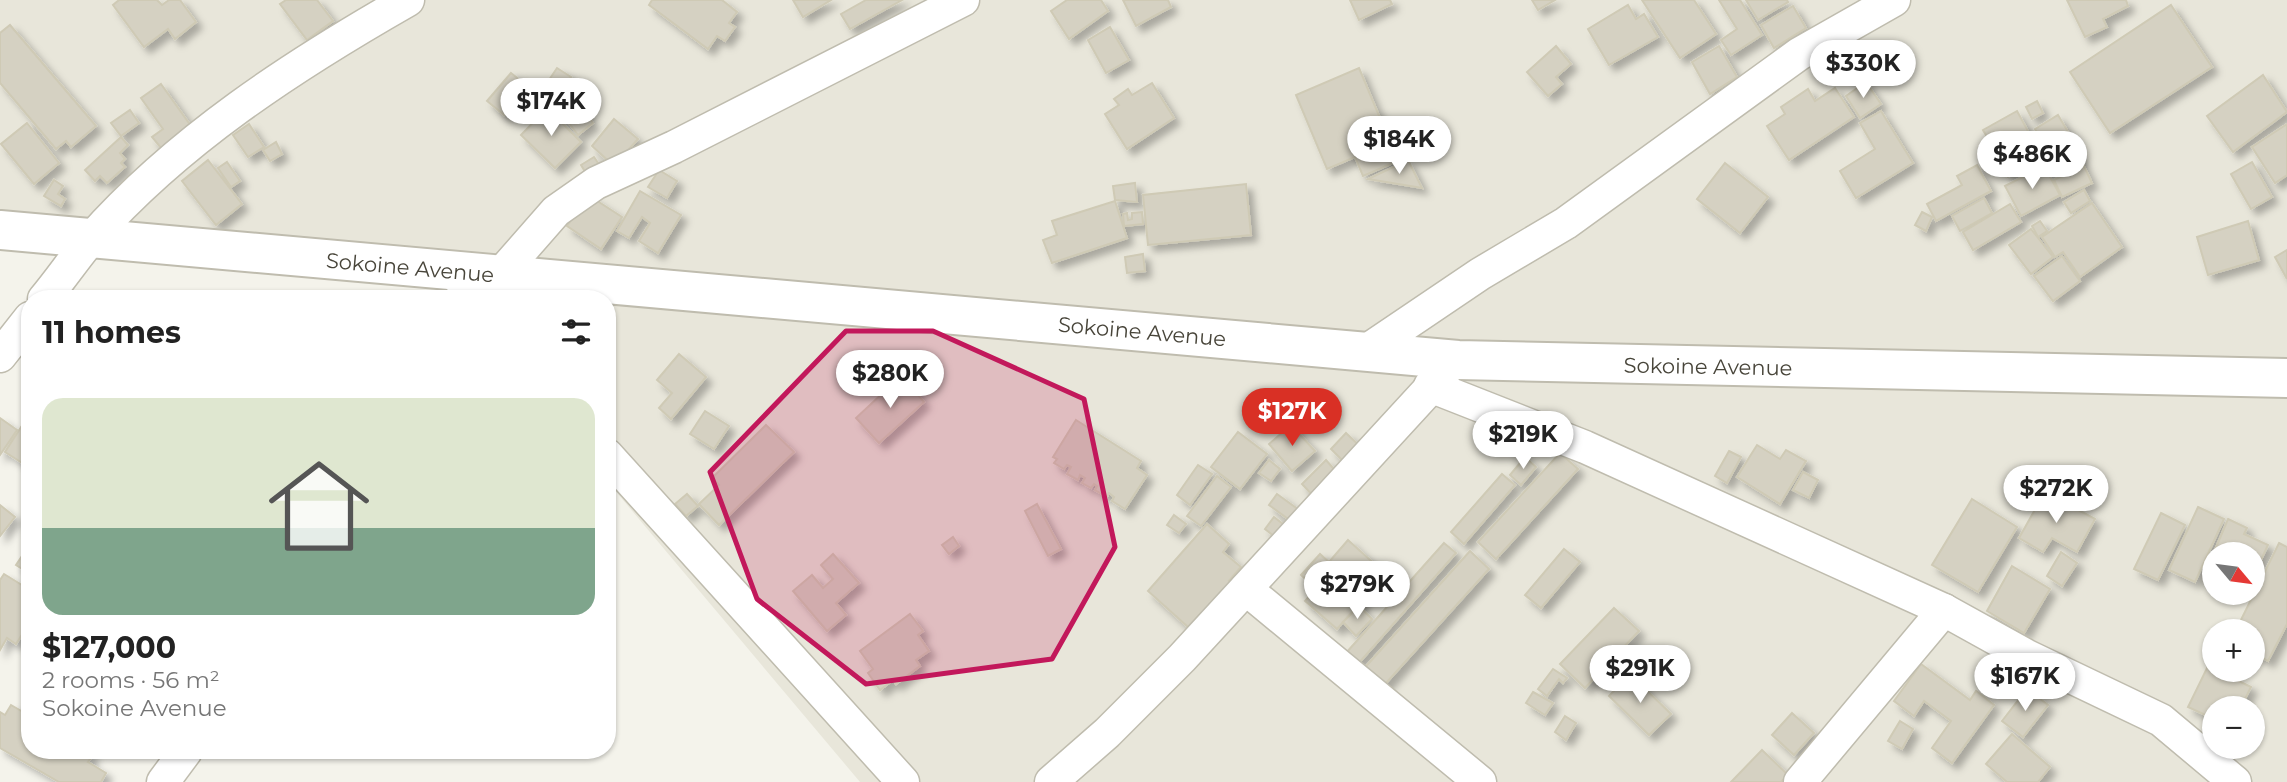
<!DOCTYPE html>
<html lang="en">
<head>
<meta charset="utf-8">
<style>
  :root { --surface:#fff; --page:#f2f2f2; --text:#222; --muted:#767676; --line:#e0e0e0; --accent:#d93025 }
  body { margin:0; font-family:Montserrat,sans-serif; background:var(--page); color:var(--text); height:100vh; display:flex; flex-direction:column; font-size:26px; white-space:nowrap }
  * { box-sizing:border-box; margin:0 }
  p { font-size:23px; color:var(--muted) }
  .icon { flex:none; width:38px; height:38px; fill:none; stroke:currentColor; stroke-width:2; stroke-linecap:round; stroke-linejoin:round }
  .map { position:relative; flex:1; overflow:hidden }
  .sheet { position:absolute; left:21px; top:290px; width:595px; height:469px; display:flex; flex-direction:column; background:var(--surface); border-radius:28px; box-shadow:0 2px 5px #0004 }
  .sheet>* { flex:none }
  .needle { width:46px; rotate:119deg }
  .buttons { position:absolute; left:2202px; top:542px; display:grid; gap:14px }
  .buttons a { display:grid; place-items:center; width:63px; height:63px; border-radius:50%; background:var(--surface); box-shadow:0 2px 5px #0004; font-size:35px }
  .price { position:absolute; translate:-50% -60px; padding:0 16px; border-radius:24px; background:#fff; color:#222; font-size:23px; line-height:46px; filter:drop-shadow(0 2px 4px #0008) }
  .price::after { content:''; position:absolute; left:50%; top:42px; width:21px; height:16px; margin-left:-10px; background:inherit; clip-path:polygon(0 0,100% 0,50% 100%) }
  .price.on { background:var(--accent); color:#fff }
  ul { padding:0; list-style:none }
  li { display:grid; align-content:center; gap:14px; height:371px; padding:0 21px }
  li+li { border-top:2px solid var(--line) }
  li span { display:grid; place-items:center; height:217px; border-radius:21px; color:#555 }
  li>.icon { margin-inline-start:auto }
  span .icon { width:126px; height:126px; fill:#fffc; stroke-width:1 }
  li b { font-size:30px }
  h2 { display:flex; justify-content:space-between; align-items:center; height:84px; padding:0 21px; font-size:30px }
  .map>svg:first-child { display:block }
  .residential { fill:#e8e6da; fill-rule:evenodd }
  .building { fill:#d5d1c2; stroke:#cfcab5; stroke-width:2; filter:url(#shadow) }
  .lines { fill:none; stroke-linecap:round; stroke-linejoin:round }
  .minor-casing { stroke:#bfbcae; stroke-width:35 }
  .tertiary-casing { stroke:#bfbcae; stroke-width:42 }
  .minor { stroke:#fff; stroke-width:32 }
  .tertiary { stroke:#fff; stroke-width:38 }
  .marked { fill:#c2185b; fill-opacity:0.2; stroke:#c2185b; stroke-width:5; stroke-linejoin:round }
  .labels { text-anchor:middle; stroke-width:6; stroke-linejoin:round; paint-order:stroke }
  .street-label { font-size:21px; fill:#48453a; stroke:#fff }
</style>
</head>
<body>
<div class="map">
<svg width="2287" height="782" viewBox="0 0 2287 782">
  <defs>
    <filter id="shadow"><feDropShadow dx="6" dy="6" stdDeviation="3.5" flood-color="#0004"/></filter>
  </defs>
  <rect width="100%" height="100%" fill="#f4f3eb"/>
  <path class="residential" d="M0,0H2287V782H860L607,481V299H455L429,269L0,227ZM2214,555H2252V593H2214ZM2214,632H2252V670H2214ZM2214,709H2252V747H2214Z"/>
  <g class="building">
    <polygon points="119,0 157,0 162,5 169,0 180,0 196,22 175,39 168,29 144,47 113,5"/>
    <polygon points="286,0 317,0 333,21 307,40 280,4"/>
    <polygon points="652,0 722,0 737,12 729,23 735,27 725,41 717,36 708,49 649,5"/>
    <polygon points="793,0 831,0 803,17"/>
    <polygon points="866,0 902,0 850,29 841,14"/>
    <polygon points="1067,0 1101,0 1108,11 1069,39 1051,11"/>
    <polygon points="1123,0 1168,0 1171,7 1136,26"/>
    <polygon points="1350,0 1390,0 1392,4 1359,20"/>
    <polygon points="1532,0 1555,0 1538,10"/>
    <polygon points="1642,0 1694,0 1716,34 1680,58"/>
    <polygon points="1719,0 1740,0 1762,35 1731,55 1721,40 1737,29"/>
    <polygon points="1746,0 1787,0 1788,2 1758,20"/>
    <polygon points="2067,0 2126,0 2128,6 2103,19 2107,27 2085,37"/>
    <polygon points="1628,5 1636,19 1644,14 1658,37 1609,65 1588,29"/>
    <polygon points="2171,5 2212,67 2110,133 2070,72"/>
    <polygon points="1793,6 1806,28 1774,48 1761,25"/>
    <polygon points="10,25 96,126 71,147 66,141 56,149 0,83 0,33"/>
    <polygon points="1110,27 1129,60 1106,73 1088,40"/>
    <polygon points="1556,46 1571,64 1556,77 1562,84 1548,96 1527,72"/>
    <polygon points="1719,46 1737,77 1710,94 1692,62"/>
    <polygon points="557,68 571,77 561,92 547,83"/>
    <polygon points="1359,68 1398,161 1363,176 1355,157 1327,169 1296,95"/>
    <polygon points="511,73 527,86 504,115 487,101"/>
    <polygon points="2263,75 2287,112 2233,152 2207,116"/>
    <polygon points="1866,82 1881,104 1860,118 1846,96"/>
    <polygon points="1152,83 1174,118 1127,149 1105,114 1119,105 1114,99 1128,89 1132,95"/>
    <polygon points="161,84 191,126 161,148 152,137 163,129 141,98"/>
    <polygon points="1835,88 1854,117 1789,160 1767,126 1785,114 1781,107 1808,89 1815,101"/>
    <polygon points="573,98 593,123 578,135 559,110"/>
    <polygon points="2037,101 2043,113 2032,119 2026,107"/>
    <polygon points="547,108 581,142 555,168 521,135"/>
    <polygon points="130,110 139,123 121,136 111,123"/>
    <polygon points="1881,111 1913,163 1856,198 1840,171 1875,149 1860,123"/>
    <polygon points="2017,111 2029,133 1996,152 1983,130"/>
    <polygon points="2058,115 2071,137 2048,151 2035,129"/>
    <polygon points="614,119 638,139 614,166 592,146"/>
    <polygon points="27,123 59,163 34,184 1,144"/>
    <polygon points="249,124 264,147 248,157 233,135"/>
    <polygon points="2287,124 2287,175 2275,183 2252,147"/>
    <polygon points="121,137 128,145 120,153 125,159 121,163 125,167 107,183 100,176 95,181 85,170"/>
    <polygon points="2034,141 2043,157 2008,177 1998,161"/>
    <polygon points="276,142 282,154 270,161 263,150"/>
    <polygon points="2075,147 2092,183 2062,197 2054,180 2066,174 2064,168 2054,173 2048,160"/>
    <polygon points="594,157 602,169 589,178 581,165"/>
    <polygon points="208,160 242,204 216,225 182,181"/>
    <polygon points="1408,160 1422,188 1368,179"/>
    <polygon points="227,162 240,181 231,187 218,168"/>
    <polygon points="2252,162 2272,197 2251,209 2231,174"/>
    <polygon points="1725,163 1768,197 1740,233 1697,199"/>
    <polygon points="1977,165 1991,191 1936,221 1927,204 1962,185 1957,176"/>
    <polygon points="2044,166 2060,195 2021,216 2005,186"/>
    <polygon points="659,170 677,181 667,198 648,187"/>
    <polygon points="54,180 63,186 58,194 65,199 61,206 44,196"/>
    <polygon points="1135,183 1137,202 1115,200 1113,186"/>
    <polygon points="1246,184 1251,235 1148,245 1143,195"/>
    <polygon points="2084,190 2090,201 2071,213 2064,202"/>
    <polygon points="640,191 681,215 658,253 639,241 650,223 642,217 629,238 617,231"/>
    <polygon points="588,195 622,217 601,249 567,226"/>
    <polygon points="1984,198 1992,213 1960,231 1952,216"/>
    <polygon points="1115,201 1127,238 1052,263 1043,240 1057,235 1052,221"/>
    <polygon points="2092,203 2122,247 2080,277 2063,252 2055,257 2042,237"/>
    <polygon points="2010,204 2021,222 1973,250 1963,232"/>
    <polygon points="1142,212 1143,224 1124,226 1123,214 1127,213 1128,220 1132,219 1132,213"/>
    <polygon points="1922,212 1932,217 1926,231 1915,225"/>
    <polygon points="2040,221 2047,231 2038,237 2032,226"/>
    <polygon points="2248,221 2259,260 2208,275 2197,237"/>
    <polygon points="2031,229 2053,257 2031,274 2009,245"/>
    <polygon points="2287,250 2287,279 2275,257"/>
    <polygon points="1143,254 1145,271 1127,273 1125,257"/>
    <polygon points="2062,256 2080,281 2053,301 2034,276"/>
    <polygon points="679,354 706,377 671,419 659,408 672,393 657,380"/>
    <polygon points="901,376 924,402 879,443 856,418"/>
    <polygon points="705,411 729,426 714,449 690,434"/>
    <polygon points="0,418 17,430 0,455"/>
    <polygon points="1076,420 1141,461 1137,468 1147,475 1125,509 1112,501 1114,497 1109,493 1107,497 1095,490 1097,486 1094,484 1091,488 1082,483 1085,478 1080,475 1078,480 1067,474 1071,467 1067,465 1064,469 1054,463 1057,459 1053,457"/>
    <polygon points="23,424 30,428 30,468 5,452"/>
    <polygon points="766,425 794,452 719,525 699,504 719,485 712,478"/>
    <polygon points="1291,425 1315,451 1292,471 1269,444"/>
    <polygon points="1238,432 1267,454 1240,489 1211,467"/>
    <polygon points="1346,433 1366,452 1350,468 1331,449"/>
    <polygon points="1757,445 1780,459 1786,450 1806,461 1780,504 1737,477"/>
    <polygon points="1729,451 1741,457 1727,483 1715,476"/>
    <polygon points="1560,453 1578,469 1496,559 1478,542"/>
    <polygon points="1525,457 1536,467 1521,485 1510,475"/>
    <polygon points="1269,460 1280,469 1271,481 1259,473"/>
    <polygon points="1326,460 1339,475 1315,498 1302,484"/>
    <polygon points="1198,465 1212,474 1190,505 1177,495"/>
    <polygon points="1803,472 1818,480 1809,498 1793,490"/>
    <polygon points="1502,474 1515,485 1464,544 1451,532"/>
    <polygon points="1217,476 1231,487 1201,526 1187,516"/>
    <polygon points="2045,492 2095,519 2077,552 2052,538 2043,552 2019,538"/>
    <polygon points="687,494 698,506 686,516 675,504"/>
    <polygon points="1277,494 1299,510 1291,521 1269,505"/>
    <polygon points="1972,499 2017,527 1978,592 1932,565"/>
    <polygon points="1037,504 1061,549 1048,556 1025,511"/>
    <polygon points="0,505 15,517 0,536"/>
    <polygon points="2198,507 2224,519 2195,582 2169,570"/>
    <polygon points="2161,513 2185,525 2158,580 2134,569"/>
    <polygon points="1174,515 1186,524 1179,533 1167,525"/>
    <polygon points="1274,517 1288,528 1279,540 1265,529"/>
    <polygon points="2228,519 2247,528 2244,534 2268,545 2252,579 2252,555 2214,555 2214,566 2209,564"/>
    <polygon points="1207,524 1229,544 1223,552 1241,567 1229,581 1235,586 1207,618 1201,613 1188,627 1148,591"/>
    <polygon points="953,537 959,546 949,554 942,545"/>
    <polygon points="1348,540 1379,568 1367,581 1374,588 1337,629 1305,601 1316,589 1301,575 1320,554 1329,562"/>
    <polygon points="1444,543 1456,553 1358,664 1346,653"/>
    <polygon points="2279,543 2287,547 2287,624 2268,661 2252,653 2252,632 2235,632"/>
    <polygon points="30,544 30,574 16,565"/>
    <polygon points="1564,549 1580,562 1541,608 1525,595"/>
    <polygon points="1470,551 1489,569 1378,692 1359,674"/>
    <polygon points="2061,552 2077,563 2062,586 2047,576"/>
    <polygon points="833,554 859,583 836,603 846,615 827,631 793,591 812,575 823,588 833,579 821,565"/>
    <polygon points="2012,566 2050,589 2024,633 1987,611"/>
    <polygon points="4,574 30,590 30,622 16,644 7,638 0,650 0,580"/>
    <polygon points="1359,606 1372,619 1356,636 1343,622"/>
    <polygon points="1614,608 1639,631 1585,688 1560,664"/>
    <polygon points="910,614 923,631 918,635 929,651 916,660 920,666 896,684 893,680 880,690 868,673 873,669 860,651"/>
    <polygon points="1921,664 1970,700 1976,691 1994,705 1952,763 1932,748 1951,721 1924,701 1914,716 1894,701"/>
    <polygon points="2208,666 2251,687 2240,709 2214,709 2214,719 2188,707"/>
    <polygon points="1553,669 1567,678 1563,683 1559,679 1547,696 1538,689"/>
    <polygon points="1630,674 1671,714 1649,735 1609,696"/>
    <polygon points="2027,689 2048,705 2023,737 2002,721"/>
    <polygon points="1533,692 1553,703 1545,715 1526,703"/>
    <polygon points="11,705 30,716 30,751 85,751 93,755 88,762 106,773 101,782 59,782 0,748 0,712 5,715"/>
    <polygon points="1792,713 1814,733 1794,755 1772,735"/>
    <polygon points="1565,716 1576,723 1566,740 1555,732"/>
    <polygon points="1900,721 1913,729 1902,749 1888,741"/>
    <polygon points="2012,734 2050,767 2038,782 2007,782 1986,764"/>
    <polygon points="1762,750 1788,775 1781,782 1731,782"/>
  </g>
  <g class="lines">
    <defs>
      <g id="minor">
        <polyline points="454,272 475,299"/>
        <polyline points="499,276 556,211 596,183 674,147 963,0"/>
        <path d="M44,299C60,280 74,259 90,240C178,140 294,65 408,0"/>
        <polyline points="1366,351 1480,274 1566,223 1799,54 1894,0"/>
        <polyline points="0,356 30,318"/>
        <polyline points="1430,386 1585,447 1944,610 2027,656 2161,720 2235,782"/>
        <polyline points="607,455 903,782"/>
        <polyline points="1246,589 1480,782"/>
        <polyline points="163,782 186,751"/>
        <polyline points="1051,782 1107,733 1182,658 1444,373"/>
        <polyline points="1800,782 1944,610"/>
      </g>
      <polyline id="tertiary" points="0,230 1458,360 2287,378"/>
    </defs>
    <use href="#minor" class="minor-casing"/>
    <use href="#tertiary" class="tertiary-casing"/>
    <use href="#minor" class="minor"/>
    <use href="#tertiary" class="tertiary"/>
  </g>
  <path class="marked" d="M846,331H933L1084,399L1115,547L1052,659L866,684L757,599L710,472Z"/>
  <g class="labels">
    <g class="street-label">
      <text transform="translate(410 268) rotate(5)" y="7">Sokoine Avenue</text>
      <text transform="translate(1142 332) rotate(5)" y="7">Sokoine Avenue</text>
      <text transform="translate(1708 367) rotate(1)" y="7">Sokoine Avenue</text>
    </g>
  </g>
</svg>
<div class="buttons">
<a><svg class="needle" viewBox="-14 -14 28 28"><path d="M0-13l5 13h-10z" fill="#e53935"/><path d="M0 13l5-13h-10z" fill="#767676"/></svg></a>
<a>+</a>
<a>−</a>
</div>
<b class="price" style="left:1863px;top:100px">$330K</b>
<b class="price" style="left:551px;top:138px">$174K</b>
<b class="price" style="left:1399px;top:176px">$184K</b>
<b class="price" style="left:2032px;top:191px">$486K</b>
<b class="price" style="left:890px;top:410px">$280K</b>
<b class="price on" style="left:1292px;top:448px">$127K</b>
<b class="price" style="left:1523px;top:471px">$219K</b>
<b class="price" style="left:2056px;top:525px">$272K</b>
<b class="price" style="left:1357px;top:621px">$279K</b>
<b class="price" style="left:1640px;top:705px">$291K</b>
<b class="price" style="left:2025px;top:713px">$167K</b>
<section class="sheet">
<h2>11 homes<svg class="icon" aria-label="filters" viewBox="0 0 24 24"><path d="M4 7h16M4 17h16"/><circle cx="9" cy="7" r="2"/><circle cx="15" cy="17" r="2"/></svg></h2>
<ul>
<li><span style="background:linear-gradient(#dfe7d0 60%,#7fa58c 0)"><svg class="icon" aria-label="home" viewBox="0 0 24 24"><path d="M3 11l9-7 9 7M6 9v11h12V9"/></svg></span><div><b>$127,000</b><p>2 rooms · 56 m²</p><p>Sokoine Avenue</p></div></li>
</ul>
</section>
</div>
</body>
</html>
